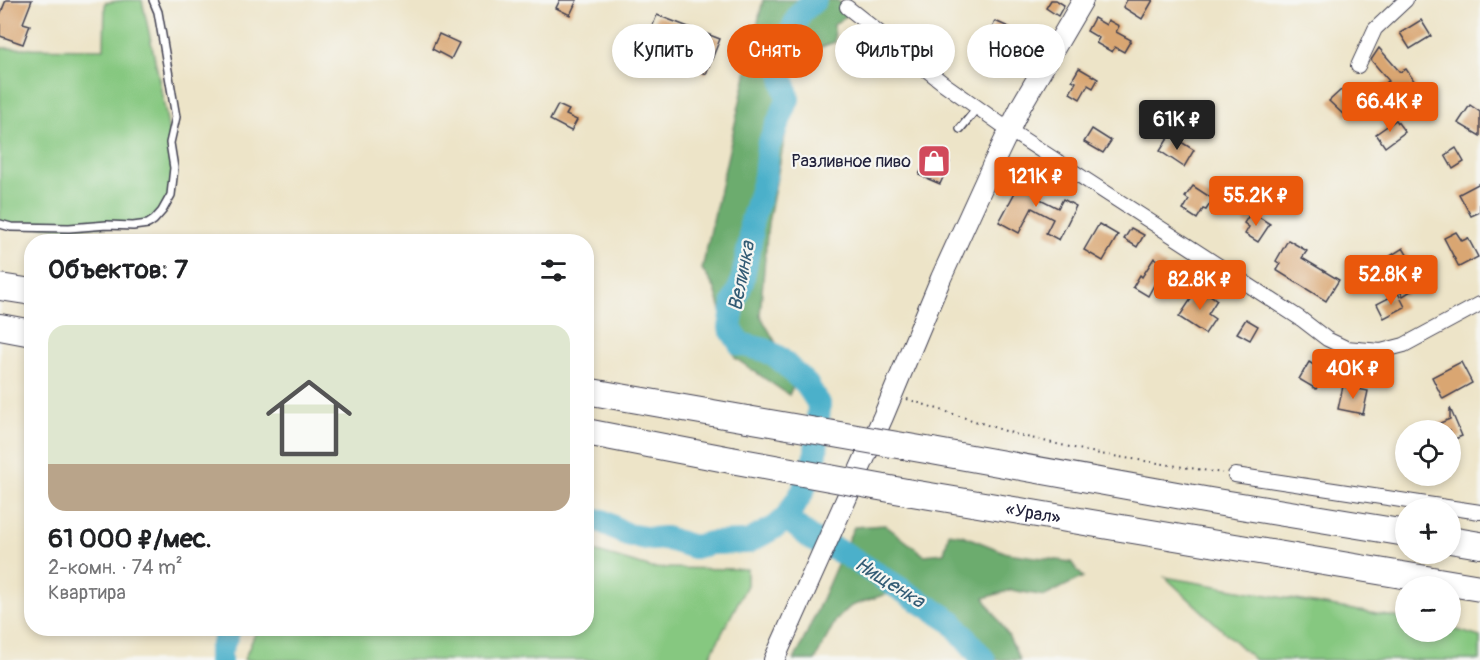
<!DOCTYPE html>
<html lang="ru">
<head>
<meta charset="utf-8">
<style>
  :root { --surface:#fff; --page:#f6f6f6; --text:#202124; --muted:#757577; --line:#e0e0e0; --accent:#ea580c }
  body { margin:0; font-family:Pangolin,sans-serif; background:var(--page); color:var(--text); height:100vh; display:flex; flex-direction:column; font-size:22px; white-space:nowrap }
  * { box-sizing:border-box; margin:0 }
  p { font-size:20px; color:var(--muted) }
  .icon { flex:none; width:33px; height:33px; fill:none; stroke:currentColor; stroke-width:2; stroke-linecap:round; stroke-linejoin:round }
  .map { position:relative; flex:1; overflow:hidden }
  .details { position:absolute; left:24px; top:234px; width:570px; height:402px; display:flex; flex-direction:column; background:var(--surface); border-radius:24px; box-shadow:0 3px 9px #0003 }
  .details>* { flex:none }
  .banner { position:absolute; left:612px; top:24px; width:570px; height:54px; display:flex; gap:12px }
  .controls { position:absolute; left:1395px; top:420px; display:grid; gap:12px }
  .controls a { display:grid; place-items:center; width:66px; height:66px; border-radius:50%; background:var(--surface); box-shadow:0 3px 9px #0003; font-size:30px }
  .price { position:absolute; translate:-50% -51px; padding:0 14px; border-radius:6px; background:var(--accent); color:#fff; font-size:20px; line-height:39px; filter:drop-shadow(0 2px 3px #0008) }
  .price::after { content:''; position:absolute; left:50%; top:36px; width:18px; height:14px; margin-left:-9px; background:inherit; clip-path:polygon(0 0,100% 0,50% 100%) }
  .price.selected { background:#222; color:#fff }
  ul { padding:0; list-style:none }
  li { display:grid; align-content:center; gap:12px; height:318px; padding:0 24px }
  li+li { border-top:2px solid var(--line) }
  li span { display:grid; place-items:center; height:186px; border-radius:18px; color:#555 }
  li>.icon { margin-inline-start:auto }
  span .icon { width:108px; height:108px; fill:#fffc; stroke-width:1 }
  li b { font-size:26px }
  h2 { display:flex; justify-content:space-between; align-items:center; height:72px; padding:0 24px; font-size:26px }
  .chip { padding:0 21px; border-radius:27px; background:var(--surface); box-shadow:0 3px 9px #0003; font-size:21px; line-height:54px }
  .chip.selected { background:var(--accent); color:#fff }
  .map>svg:first-child { display:block }
  .green { fill:#86c880; stroke:#54755e; stroke-width:1.5 }
  .forest { fill:#6cac6e; stroke:#476754; stroke-width:1.5 }
  .lines { fill:none; stroke-linecap:round; stroke-linejoin:round }
  .river { stroke:#4bb0ca; stroke-width:24 }
  .building { fill:#d9a672 }
  .lane-casing { stroke:#403f50; stroke-width:10 }
  .street-casing { stroke:#403f50; stroke-width:16 }
  .secondary-casing { stroke:#403f50; stroke-width:22 }
  .highway-casing { stroke:#403f50; stroke-width:28 }
  .path { stroke:#403f50; stroke-width:2; stroke-dasharray:1.5 4.5; stroke-linecap:butt }
  .lane { stroke:#fff; stroke-width:7 }
  .street { stroke:#fff; stroke-width:14 }
  .secondary { stroke:#fff; stroke-width:20 }
  .highway { stroke:#fff; stroke-width:26 }
  .highway-bridge-casing { stroke:#403f50; stroke-width:28; stroke-linecap:butt }
  .highway-bridge { stroke:#fff; stroke-width:26 }
  .labels { text-anchor:middle; stroke-width:4.5; stroke-linejoin:round; paint-order:stroke }
  .poi-label { font-size:18px; fill:#22223b; stroke:#f6f6f2; text-anchor:end }
  .street-label { font-size:18px; fill:#22223b; stroke:#f6f6f2 }
  .water-label { font-size:20px; font-style:italic; fill:#325b74; stroke:#f6f6f2 }
</style>
</head>
<body>
<div class="map">
<svg width="1480" height="660" viewBox="0 0 1480 660">
  <rect width="100%" height="100%" fill="#f6f6f2"/>
  <filter id="ink" filterUnits="userSpaceOnUse"><feTurbulence type="fractalNoise" baseFrequency=".0167" numOctaves="2"/><feDisplacementMap in="SourceGraphic" scale="12" xChannelSelector="R" yChannelSelector="G"/><feConvolveMatrix kernelMatrix="1 2 1 2 8 2 1 2 1" color-interpolation-filters="sRGB"/></filter>
  <filter id="wash" filterUnits="userSpaceOnUse"><feTurbulence type="fractalNoise" baseFrequency=".008" numOctaves="4" result="noise"/><feDisplacementMap in="SourceGraphic" scale="24" xChannelSelector="R" yChannelSelector="G"/><feGaussianBlur stdDeviation="1.35" result="paint"/><feColorMatrix in="noise" values="0 0 0 0 0 0 0 0 0 0 0 0 0 0 0 0 0 1.4 0 .05"/><feComposite in="paint" operator="in"/></filter>
  <g filter="url(#wash)">
    <rect width="100%" height="100%" fill="#ede4c8"/>
    <g class="green">
      <path d="M125,0H142C149,35 182,168 171,195C166,205 155,215 148,224L69,228L0,224V48L104,49L105,3Z"/>
      <polygon points="587,549 652,568 747,569 747,585 708,660 244,660 257,629 586,628"/>
      <polygon points="1165,577 1405,619 1406,632 1450,632 1451,628 1480,637 1480,660 1255,660"/>
    </g>
    <g class="forest">
      <polygon points="763,0 837,0 851,12 834,25 835,42 819,48 807,46 795,54 787,126 768,223 760,315 776,343 801,368 789,395 735,358 715,289 702,269"/>
      <path d="M885,525L924,555L944,553L949,533L962,535L1007,553L1071,562L1083,577L1045,596L1011,590L984,598L1008,635L1020,660H971L940,625L889,593L851,606L836,620L815,660H794C816,616 833,571 854,527Z"/>
    </g>
    <g class="lines">
      <g class="river">
        <polyline points="786,518 812,539 845,554 951,621 984,660"/>
        <polyline points="586,519 602,521 627,535 652,539 665,538 694,547 711,543 748,542 777,526 786,518 803,491 816,453 819,404 807,385 779,358 765,350 740,344 730,328 734,302 742,282 751,237 751,224 765,177 768,147 788,99 783,78 783,61 791,32 800,13 815,0"/>
        <polyline points="220,660 220,651 230,628"/>
      </g>
    </g>
    <g id="blocks">
      <g class="building">
        <polygon points="6,0 32,0 23,23 30,25 23,44 0,36 0,15"/>
        <polygon points="560,0 577,0 570,15 556,8"/>
        <polygon points="1051,0 1056,0 1064,5 1058,16 1046,8"/>
        <polygon points="1127,0 1153,0 1142,19 1123,7"/>
        <polygon points="657,15 720,39 706,74 694,68 701,51 669,36 658,62 641,54"/>
        <polygon points="1094,18 1106,25 1108,20 1119,26 1116,32 1131,40 1124,52 1115,47 1112,52 1096,43 1099,38 1087,31"/>
        <polygon points="1421,20 1431,36 1410,49 1400,33"/>
        <polygon points="995,21 1022,33 1016,47 1001,40 998,46 987,41"/>
        <polygon points="439,34 459,43 451,59 432,49"/>
        <polygon points="1379,48 1400,72 1406,69 1417,85 1414,86 1419,93 1398,108 1382,85 1389,81 1371,60"/>
        <polygon points="1079,68 1098,79 1093,88 1088,85 1080,99 1070,93 1076,82 1072,80"/>
        <polygon points="1341,90 1357,105 1346,117 1329,101"/>
        <polygon points="558,105 569,110 566,115 577,120 571,131 550,120"/>
        <polygon points="1470,105 1480,112 1480,136 1458,123"/>
        <polygon points="1396,120 1405,132 1385,147 1376,134"/>
        <polygon points="1092,129 1111,141 1103,153 1084,142"/>
        <polygon points="1170,135 1194,150 1184,167 1160,151"/>
        <polygon points="1456,148 1464,162 1453,169 1445,155"/>
        <polygon points="929,152 950,162 940,184 919,175"/>
        <polygon points="1025,174 1045,185 1038,198 1058,208 1063,199 1076,206 1059,240 1046,233 1053,219 1032,208 1019,233 999,222"/>
        <polygon points="1480,183 1480,212 1471,216 1459,194"/>
        <polygon points="1193,186 1213,199 1206,210 1203,209 1197,219 1183,210 1189,200 1185,197"/>
        <polygon points="1251,212 1270,224 1258,242 1245,234 1249,227 1244,223"/>
        <polygon points="1099,224 1118,235 1103,261 1084,250"/>
        <polygon points="1131,228 1144,235 1137,247 1124,239"/>
        <polygon points="1456,232 1462,241 1468,238 1478,257 1459,267 1444,238"/>
        <polygon points="1288,240 1307,251 1302,258 1339,280 1326,301 1276,270 1280,264 1276,261"/>
        <polygon points="1403,248 1424,283 1403,296 1389,273 1386,274 1379,263"/>
        <polygon points="1154,258 1166,266 1160,275 1163,277 1157,287 1154,285 1148,296 1133,287 1140,275 1142,277"/>
        <polygon points="1199,287 1217,300 1208,314 1215,319 1205,334 1179,317"/>
        <polygon points="1398,293 1405,307 1384,318 1377,304"/>
        <polygon points="1246,319 1258,326 1250,340 1237,333"/>
        <polygon points="1309,362 1326,373 1316,389 1299,379"/>
        <polygon points="1461,362 1472,383 1443,399 1432,377"/>
        <polygon points="1343,386 1368,391 1363,414 1338,409"/>
        <polygon points="1450,408 1462,436 1450,441 1450,430 1423,430 1450,419"/>
      </g>
    </g>
  </g>
  <g filter="url(#ink)">
    <use href="#blocks" fill-opacity="0" stroke="#403f50" stroke-width="1.5"/>
    <g class="lines">
      <defs>
        <g id="lane">
          <polyline points="960,129 978,107"/>
          <polyline points="0,224 11,227 69,228 107,225 133,226 148,224 154,220 162,211 171,195 174,168 170,143 176,117 158,12 153,0"/>
        </g>
        <g id="street">
          <polyline points="847,7 943,83 1009,130 1301,319 1327,339 1346,348 1381,351 1404,345 1480,304"/>
          <polyline points="1358,66 1375,29 1406,0"/>
          <polyline points="1235,475 1480,512"/>
        </g>
        <polyline id="secondary" points="774,660 883,417 941,278 993,164 1021,106 1083,0"/>
        <g id="highway">
          <polyline points="0,287 32,292"/>
          <polyline points="0,327 32,333"/>
          <polyline points="586,391 747,419"/>
          <polyline points="586,432 731,460"/>
          <polyline points="932,451 1210,501 1406,533"/>
          <path id="s1" d="M912,493L1480,588"/>
          <polyline points="1450,540 1480,545"/>
        </g>
      </defs>
      <use href="#lane" class="lane-casing"/>
      <use href="#street" class="street-casing"/>
      <use href="#secondary" class="secondary-casing"/>
      <use href="#highway" class="highway-casing"/>
      <polyline class="path" points="907,399 1018,435 1100,454 1222,473"/>
      <use href="#lane" class="lane"/>
      <use href="#street" class="street"/>
      <use href="#secondary" class="secondary"/>
      <use href="#highway" class="highway"/>
      <defs>
        <g id="highway-bridge">
          <polyline points="747,419 932,451"/>
          <polyline points="731,460 912,493"/>
        </g>
      </defs>
      <use href="#highway-bridge" class="highway-bridge-casing"/>
      <use href="#highway-bridge" class="highway-bridge"/>
    </g>
  </g>
  <defs>
    <symbol id="shop-square" viewBox="-11 -11 22 22"><rect x="-9" y="-9" width="18" height="18" rx="4" fill="#d1495b" stroke="#f6f6f2"/><path d="M-5-2.5h2.3a2.7 3.5 0 0 1 5.4 0H5L5.5 6h-11ZM-1.5-2.5h3a1.5 2.3 0 0 0-3 0Z" fill="#fff"/></symbol>
  </defs>
  <g fill-rule="evenodd">
    <use href="#shop-square" x="915" y="142" width="38" height="38"/>
  </g>
  <g class="labels">
    <g class="poi-label">
      <text x="911" y="167">Разливное пиво</text>
    </g>
    <g class="street-label">
      <text dy="6" stroke="none"><textPath href="#s1" startOffset="123">«Урал»</textPath></text>
    </g>
    <g class="water-label">
      <text transform="translate(741 276) rotate(-79)" y="7">Велинка</text>
      <text transform="translate(890 582) rotate(32)" y="7">Нищенка</text>
    </g>
  </g>
</svg>
<div class="controls">
<a><svg class="icon" aria-label="locate" viewBox="0 0 24 24"><circle cx="12" cy="12" r="6"/><path d="M12 2v4M12 18v4M2 12h4M18 12h4"/></svg></a>
<a>+</a>
<a>−</a>
</div>
<b class="price" style="left:1390px;top:133px">66.4K ₽</b>
<b class="price selected" style="left:1177px;top:151px">61K ₽</b>
<b class="price" style="left:1036px;top:208px">121K ₽</b>
<b class="price" style="left:1256px;top:227px">55.2K ₽</b>
<b class="price" style="left:1391px;top:306px">52.8K ₽</b>
<b class="price" style="left:1200px;top:311px">82.8K ₽</b>
<b class="price" style="left:1353px;top:400px">40K ₽</b>
<div class="banner">
<a class="chip">Купить</a>
<a class="chip selected">Снять</a>
<a class="chip">Фильтры</a>
<a class="chip">Новое</a>
</div>
<section class="details">
<h2>Объектов: 7<svg class="icon" aria-label="filters" viewBox="0 0 24 24"><path d="M4 7h16M4 17h16"/><circle cx="9" cy="7" r="2"/><circle cx="15" cy="17" r="2"/></svg></h2>
<ul>
<li><span style="background:linear-gradient(#dfe7d0 75%,#b9a48a 0)"><svg class="icon" aria-label="home" viewBox="0 0 24 24"><path d="M3 11l9-7 9 7M6 9v11h12V9"/></svg></span><div><b>61 000 ₽/мес.</b><p>2-комн. · 74 m²</p><p>Квартира</p></div></li>
</ul>
</section>
</div>
</body>
</html>
